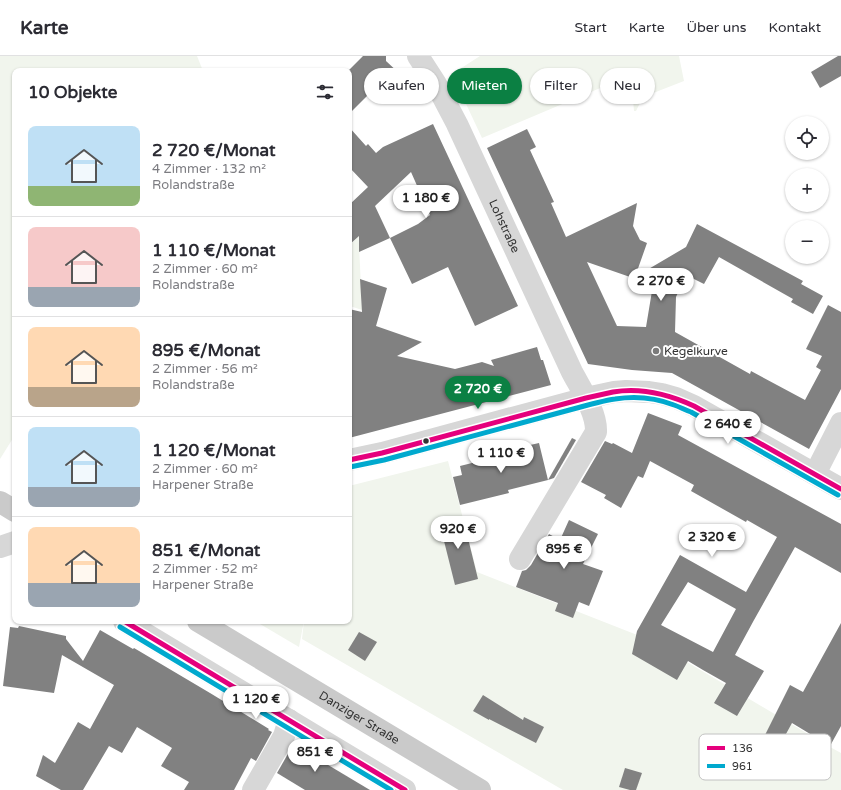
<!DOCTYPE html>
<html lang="de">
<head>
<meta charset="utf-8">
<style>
  :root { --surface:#fff; --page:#f7f7f7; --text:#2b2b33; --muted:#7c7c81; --line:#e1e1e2; --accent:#0b8043 }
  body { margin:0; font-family:"Varela Round",sans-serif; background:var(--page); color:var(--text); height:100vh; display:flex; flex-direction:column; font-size:15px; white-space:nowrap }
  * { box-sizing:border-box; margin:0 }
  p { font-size:13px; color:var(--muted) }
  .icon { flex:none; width:22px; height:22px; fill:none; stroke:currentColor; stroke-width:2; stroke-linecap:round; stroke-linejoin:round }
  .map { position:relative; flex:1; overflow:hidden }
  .drawer { position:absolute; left:12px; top:12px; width:340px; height:556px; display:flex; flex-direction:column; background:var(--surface); border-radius:8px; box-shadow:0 1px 3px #0004 }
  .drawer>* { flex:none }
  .banner { position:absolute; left:364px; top:12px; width:380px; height:36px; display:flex; gap:8px }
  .controls { position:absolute; left:785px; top:60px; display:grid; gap:8px }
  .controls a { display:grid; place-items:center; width:44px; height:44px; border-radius:50%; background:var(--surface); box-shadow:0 1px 3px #0004; font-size:20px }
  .price { position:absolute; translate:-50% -34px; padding:0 9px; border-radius:14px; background:#fff; color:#222; font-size:13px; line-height:26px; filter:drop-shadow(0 1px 2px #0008) }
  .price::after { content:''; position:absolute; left:50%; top:24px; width:12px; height:9px; margin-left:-6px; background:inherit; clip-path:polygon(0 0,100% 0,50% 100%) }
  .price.active { background:var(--accent); color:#fff }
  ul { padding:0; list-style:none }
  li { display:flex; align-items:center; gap:12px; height:100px; padding:0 16px }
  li+li { border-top:1px solid var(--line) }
  li span { display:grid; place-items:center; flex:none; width:112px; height:80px; border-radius:8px; color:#555 }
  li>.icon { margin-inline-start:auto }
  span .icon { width:48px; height:48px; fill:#fffc; stroke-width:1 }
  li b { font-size:17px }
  h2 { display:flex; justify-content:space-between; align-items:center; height:48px; padding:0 16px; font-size:17px }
  .tag { padding:0 14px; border-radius:18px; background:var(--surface); box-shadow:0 1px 3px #0004; font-size:14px; line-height:36px }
  .tag.active { background:var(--accent); color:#fff }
  header { display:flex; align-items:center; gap:24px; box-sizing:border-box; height:56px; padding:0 20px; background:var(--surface); border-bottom:1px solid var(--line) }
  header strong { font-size:19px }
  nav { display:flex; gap:22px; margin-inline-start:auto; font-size:14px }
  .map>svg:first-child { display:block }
  .green { fill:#f1f5ed }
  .building { fill:#818181; fill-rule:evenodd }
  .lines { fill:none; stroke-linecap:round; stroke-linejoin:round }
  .minor { stroke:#d7d7d7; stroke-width:22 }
  .major { stroke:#cacaca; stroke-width:22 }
  .bus-1-casing { stroke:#fff; stroke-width:8 }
  .bus-2-casing { stroke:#fff; stroke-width:8 }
  .bus-1 { stroke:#e5007d; stroke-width:5 }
  .bus-2 { stroke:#00a9ce; stroke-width:5 }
  .poi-dot { fill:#7a7a7a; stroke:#fff; stroke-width:1.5 }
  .bus-dot { fill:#333; stroke:#fff; stroke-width:1.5 }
  .labels { text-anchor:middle; stroke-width:4; stroke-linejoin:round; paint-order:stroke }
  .street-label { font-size:12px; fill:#333; stroke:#fff }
  .poi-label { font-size:12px; fill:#333; stroke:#fff; text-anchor:start }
  .key { fill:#fff; stroke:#c2c2c2; stroke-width:1 }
  .key-label { font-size:11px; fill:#333 }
</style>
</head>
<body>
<header>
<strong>Karte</strong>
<nav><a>Start</a><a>Karte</a><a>Über uns</a><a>Kontakt</a></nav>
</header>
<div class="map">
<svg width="841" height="734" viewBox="0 0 841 734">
  <rect width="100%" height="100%" fill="#fff"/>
  <g class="green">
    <polygon points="0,0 197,0 203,15 15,15 15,379 0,403"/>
    <polygon points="480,0 679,0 684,25 643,41 636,55 634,55 631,19 482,82 452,18"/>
    <polygon points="358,166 362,254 350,250 349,254 349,189 356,183"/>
    <polygon points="448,405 477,516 650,584 830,691 841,697 841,734 563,734 302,583 304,565 349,565 349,430"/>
    <polygon points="255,565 304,565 299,591"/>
  </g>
  <g class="building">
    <polygon points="363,0 386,0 386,5 400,18 380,38 374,33 349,58 349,14"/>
    <polygon points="838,0 841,0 841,20 820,32 811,16"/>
    <path d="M433,68L518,250L475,270L448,211L412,228L390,182L359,196V180L349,189V149L368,131L349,111V71L366,90L368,88L376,97L383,91ZM411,116L430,159L418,168L390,182L375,150Z"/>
    <path d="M527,73L536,91L530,94L554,146L551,147L566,181L637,147L633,170L640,184L647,187L635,221L686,191L697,168L790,218L803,225L801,228L823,240L813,258L791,246L793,243L719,201L704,228L686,219L676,241L675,276L750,318L751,315L805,344L821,314L816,311L822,300L806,293L828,249L841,256V333L809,393L672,317L632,314L588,308L487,92ZM587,206L653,229L646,271L617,270Z"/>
    <polygon points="360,223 387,232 376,270 422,286 397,300 455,313 482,306 494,310 491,304 537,291 541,304 543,304 551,329 349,382 349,253 362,256"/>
    <path d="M648,357L682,370L678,379L841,468V517L795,491L754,564L735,599L764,615L737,660L714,647L726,627L703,614L688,605L677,624L632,598L637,575L680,499L746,536L777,481L747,464L746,466L691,435L694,429L650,405L643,422L638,420L621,452L604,442L606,439L581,426L605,385L612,388L613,387L632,397ZM688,526L736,553L713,596L661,569Z"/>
    <polygon points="572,382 576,384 554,422 548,424"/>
    <polygon points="539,387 548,424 508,434 509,437 460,449 453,421 462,419 460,410 500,400 499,396"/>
    <polygon points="463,462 478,523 455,529 444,485 440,486 436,468"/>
    <polygon points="569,464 598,478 583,508 603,515 589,550 579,546 573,562 555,555 558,547 516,531 522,515 526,514 531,509 549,478 560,484"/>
    <polygon points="841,567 841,670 830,690 792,667 781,687 765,679 790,629 803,636"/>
    <polygon points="19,570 66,580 66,583 83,605 100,574 133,593 134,592 210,637 269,673 268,674 272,676 256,705 251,702 234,734 184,734 189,726 161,710 172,692 137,671 122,697 109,690 83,734 61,734 36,720 43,699 55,707 78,666 90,673 114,629 62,599 54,637 3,630 10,571 18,572"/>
    <polygon points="359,576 377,586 365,605 348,594"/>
    <polygon points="483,639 523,664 524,661 544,671 536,687 489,663 489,664 473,655"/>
    <polygon points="293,689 303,694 370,734 305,734 277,717"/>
    <polygon points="625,712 642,717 636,734 630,734 619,731"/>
  </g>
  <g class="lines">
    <g class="minor">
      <path id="s1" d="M418,0L436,28L457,68L572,316C581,333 597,357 596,376L520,503"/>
      <polyline points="349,404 382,397 586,342 614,336 626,335 649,336 662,338 676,342 694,350 841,433"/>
      <polyline points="815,418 841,367"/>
      <polyline points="0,491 15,486"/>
      <polyline points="124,565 405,734"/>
      <polyline points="253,734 284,680 289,664"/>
    </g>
    <g class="major">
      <polyline points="0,446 15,455"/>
      <path id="s2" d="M198,565L480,734"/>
    </g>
    <defs>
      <g id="bus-1">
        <path d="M349,404L382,397L586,342C595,340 604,338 613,336C642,331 668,338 694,350L841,433"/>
        <polyline points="124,565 405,734"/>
      </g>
      <g id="bus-2">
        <path d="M350,411L384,404L588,349C597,347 606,344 615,343C634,340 656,342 674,349C680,351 685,354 691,356L838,439"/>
        <polyline points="120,571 391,734"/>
      </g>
    </defs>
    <use href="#bus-1" class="bus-1-casing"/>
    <use href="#bus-2" class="bus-2-casing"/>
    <use href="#bus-1" class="bus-1"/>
    <use href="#bus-2" class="bus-2"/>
  </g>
  <circle class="poi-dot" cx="656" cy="295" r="4"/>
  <circle class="bus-dot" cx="426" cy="385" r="3.5"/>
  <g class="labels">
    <g class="street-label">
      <text dy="4" stroke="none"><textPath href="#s1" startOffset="191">Lohstraße</textPath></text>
      <text dy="4" stroke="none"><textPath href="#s2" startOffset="188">Danziger Straße</textPath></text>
    </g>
    <g class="poi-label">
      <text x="664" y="299">Kegelkurve</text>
    </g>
  </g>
  <rect x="699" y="678" width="132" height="46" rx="6" class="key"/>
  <rect x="707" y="690" width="18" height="4" fill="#e5007d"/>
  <rect x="707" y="708" width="18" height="4" fill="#00a9ce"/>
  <g class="key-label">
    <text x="732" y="696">136</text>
    <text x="732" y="714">961</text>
  </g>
</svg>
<div class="controls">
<a><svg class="icon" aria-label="locate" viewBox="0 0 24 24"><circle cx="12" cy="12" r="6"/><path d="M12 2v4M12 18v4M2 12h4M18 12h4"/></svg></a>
<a>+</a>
<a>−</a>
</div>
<b class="price" style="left:426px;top:163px">1 180 €</b>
<b class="price" style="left:661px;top:246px">2 270 €</b>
<b class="price active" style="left:478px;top:354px">2 720 €</b>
<b class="price" style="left:728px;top:389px">2 640 €</b>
<b class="price" style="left:501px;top:418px">1 110 €</b>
<b class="price" style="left:458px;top:494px">920 €</b>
<b class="price" style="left:712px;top:502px">2 320 €</b>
<b class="price" style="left:564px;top:514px">895 €</b>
<b class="price" style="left:256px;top:664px">1 120 €</b>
<b class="price" style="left:315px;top:717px">851 €</b>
<div class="banner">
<a class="tag">Kaufen</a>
<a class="tag active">Mieten</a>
<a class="tag">Filter</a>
<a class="tag">Neu</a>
</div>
<section class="drawer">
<h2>10 Objekte<svg class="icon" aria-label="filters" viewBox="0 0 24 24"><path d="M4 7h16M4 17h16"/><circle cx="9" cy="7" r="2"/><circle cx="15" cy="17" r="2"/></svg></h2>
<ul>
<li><span style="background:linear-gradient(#bfe0f5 75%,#8fb573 0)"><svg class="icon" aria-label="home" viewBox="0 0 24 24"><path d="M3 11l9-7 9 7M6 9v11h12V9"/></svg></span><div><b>2 720 €/Monat</b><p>4 Zimmer · 132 m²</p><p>Rolandstraße</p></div></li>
<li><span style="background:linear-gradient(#f6c9c9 75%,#9aa5b1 0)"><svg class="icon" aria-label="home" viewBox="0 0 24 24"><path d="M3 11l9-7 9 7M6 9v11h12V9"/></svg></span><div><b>1 110 €/Monat</b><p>2 Zimmer · 60 m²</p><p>Rolandstraße</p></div></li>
<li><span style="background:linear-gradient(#ffd9b3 75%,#b9a48a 0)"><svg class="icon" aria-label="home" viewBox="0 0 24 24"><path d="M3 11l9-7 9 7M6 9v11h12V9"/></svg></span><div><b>895 €/Monat</b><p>2 Zimmer · 56 m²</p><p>Rolandstraße</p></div></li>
<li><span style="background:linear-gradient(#bfe0f5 75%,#9aa5b1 0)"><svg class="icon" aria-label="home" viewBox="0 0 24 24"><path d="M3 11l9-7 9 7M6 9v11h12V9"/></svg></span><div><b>1 120 €/Monat</b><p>2 Zimmer · 60 m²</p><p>Harpener Straße</p></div></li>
<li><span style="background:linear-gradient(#ffd9b3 70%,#9aa5b1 0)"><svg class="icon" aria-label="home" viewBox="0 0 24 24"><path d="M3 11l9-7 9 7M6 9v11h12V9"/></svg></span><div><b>851 €/Monat</b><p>2 Zimmer · 52 m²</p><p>Harpener Straße</p></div></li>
</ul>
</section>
</div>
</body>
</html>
